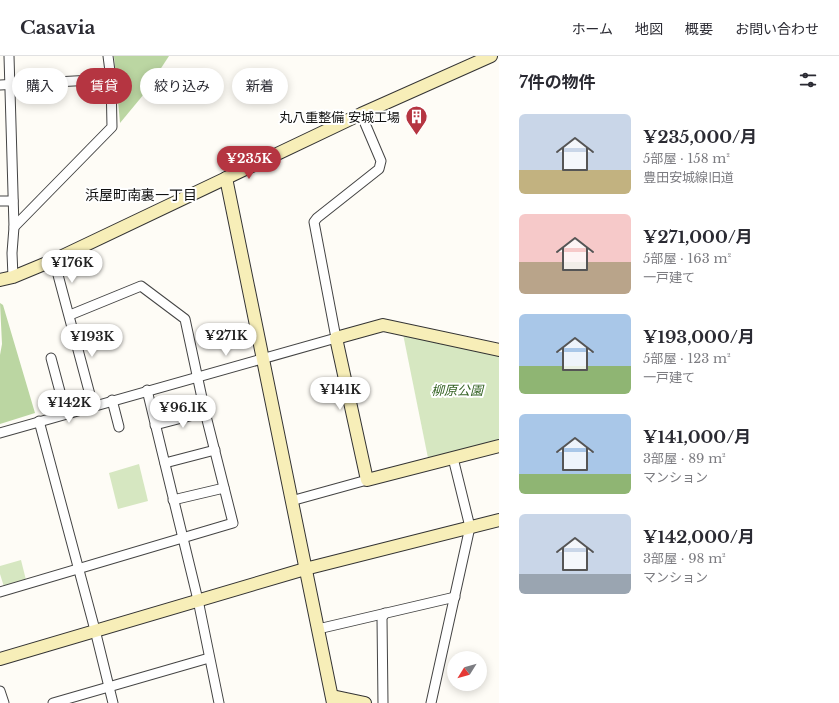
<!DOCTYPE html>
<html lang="ja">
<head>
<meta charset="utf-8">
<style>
  :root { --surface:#fff; --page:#f7f7f7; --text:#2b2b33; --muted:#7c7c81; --line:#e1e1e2; --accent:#b53541 }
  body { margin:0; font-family:"Libre Baskerville","Noto Sans JP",serif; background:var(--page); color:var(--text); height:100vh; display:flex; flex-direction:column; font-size:15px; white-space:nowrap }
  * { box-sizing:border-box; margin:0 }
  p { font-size:13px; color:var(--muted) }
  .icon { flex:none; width:22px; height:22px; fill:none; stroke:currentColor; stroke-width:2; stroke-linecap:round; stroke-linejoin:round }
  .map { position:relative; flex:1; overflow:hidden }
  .details { display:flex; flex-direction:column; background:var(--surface); width:340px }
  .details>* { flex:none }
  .guide { position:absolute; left:12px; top:12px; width:380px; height:36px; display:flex; gap:8px }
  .needle { width:26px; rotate:233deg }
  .buttons { position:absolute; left:447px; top:595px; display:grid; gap:8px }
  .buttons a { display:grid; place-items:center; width:40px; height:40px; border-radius:50%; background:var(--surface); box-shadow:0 2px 10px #0003; font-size:20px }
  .price { position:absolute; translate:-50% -34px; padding:0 9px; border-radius:14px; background:#fff; color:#222; font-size:13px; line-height:26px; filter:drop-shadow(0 1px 2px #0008) }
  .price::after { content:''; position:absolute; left:50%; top:24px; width:12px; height:9px; margin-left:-6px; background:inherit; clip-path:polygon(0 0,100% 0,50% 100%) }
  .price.active { background:var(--accent); color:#fff }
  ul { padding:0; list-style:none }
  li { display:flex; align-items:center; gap:12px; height:100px; padding:0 20px }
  li span { display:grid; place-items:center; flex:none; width:112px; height:80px; border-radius:6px; color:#555 }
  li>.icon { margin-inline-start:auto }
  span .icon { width:48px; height:48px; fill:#fffc; stroke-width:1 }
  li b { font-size:17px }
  h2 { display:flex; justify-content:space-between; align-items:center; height:48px; padding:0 20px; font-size:17px }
  .chip { padding:0 14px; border-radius:18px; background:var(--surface); box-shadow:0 2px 10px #0003; font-size:14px; line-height:36px }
  .chip.active { background:var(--accent); color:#fff }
  header { display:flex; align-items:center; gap:24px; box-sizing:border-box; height:56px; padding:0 20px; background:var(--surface); border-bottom:1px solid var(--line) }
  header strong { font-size:19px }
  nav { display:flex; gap:22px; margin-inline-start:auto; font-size:14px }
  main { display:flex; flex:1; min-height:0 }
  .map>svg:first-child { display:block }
  .green { fill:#d6e7c1 }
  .forest { fill:#bbd6a2 }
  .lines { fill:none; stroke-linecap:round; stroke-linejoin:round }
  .street-casing { stroke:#444; stroke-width:11 }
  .secondary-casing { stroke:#333; stroke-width:14 }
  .street { stroke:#fff; stroke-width:9 }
  .secondary { stroke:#f7eeb8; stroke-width:12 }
  .labels { text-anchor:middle; stroke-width:4; stroke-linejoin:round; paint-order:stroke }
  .poi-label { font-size:13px; fill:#111; stroke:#fff; text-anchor:end }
  .park-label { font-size:13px; font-style:italic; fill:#366426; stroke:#fff }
  .neighbourhood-label { font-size:14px; fill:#111; stroke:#fff }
</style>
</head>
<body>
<header>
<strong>Casavia</strong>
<nav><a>ホーム</a><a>地図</a><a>概要</a><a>お問い合わせ</a></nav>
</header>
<main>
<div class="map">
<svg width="499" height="647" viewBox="0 0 499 647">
  <rect width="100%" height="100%" fill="#fefcf6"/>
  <g class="green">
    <polygon points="403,278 499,299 499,384 428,402"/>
    <polygon points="139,408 148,445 118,453 109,417"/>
    <polygon points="21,504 27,528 5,534 0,518 0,510"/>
  </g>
  <g class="forest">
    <polygon points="114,0 169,0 144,38 120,67"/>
    <polygon points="0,247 3,249 35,357 0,368 0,299 2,288"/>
  </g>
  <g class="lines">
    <defs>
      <g id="street">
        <polyline points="9,0 14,171 12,197 13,221"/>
        <polyline points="0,29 111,23"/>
        <polyline points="0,145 13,145"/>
        <polyline points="14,171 112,71 111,23 108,0"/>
        <polyline points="54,204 93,350"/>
        <polyline points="51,302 66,358"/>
        <polyline points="147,334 198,544 219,647"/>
        <polyline points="112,344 119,371"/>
        <polyline points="39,365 95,574 113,647"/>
        <polyline points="155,369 205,356"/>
        <polyline points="0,377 336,282 314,166 317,162 379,113 381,105 361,58"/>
        <polyline points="165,407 215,394"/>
        <polyline points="173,444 224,432"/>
        <polyline points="291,445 367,424"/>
        <polyline points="0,536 233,467 205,356 185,263 141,230 70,259"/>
        <polyline points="318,573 455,541"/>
        <polyline points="0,635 4,647"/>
        <polyline points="53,647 209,602"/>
        <polyline points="383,647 382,562 385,557"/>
        <polyline points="431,647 470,471 453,402"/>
      </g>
      <g id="secondary">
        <polyline points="226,122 333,647"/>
        <polyline points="0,224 13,221 54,204 361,58 491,0"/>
        <polyline points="499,294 383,269 336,282 367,424 499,390"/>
        <polyline points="0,603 305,513 499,464"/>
        <polyline points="332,640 365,647"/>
      </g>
    </defs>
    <use href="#street" class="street-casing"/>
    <use href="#secondary" class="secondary-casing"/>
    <use href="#street" class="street"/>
    <use href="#secondary" class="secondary"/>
  </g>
  <defs>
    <symbol id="building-pin" viewBox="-11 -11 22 30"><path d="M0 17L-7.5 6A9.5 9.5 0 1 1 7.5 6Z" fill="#b53541" stroke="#fff"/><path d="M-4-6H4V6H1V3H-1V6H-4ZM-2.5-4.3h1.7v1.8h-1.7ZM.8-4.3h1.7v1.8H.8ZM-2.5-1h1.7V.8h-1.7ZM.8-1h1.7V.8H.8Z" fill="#fff"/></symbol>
  </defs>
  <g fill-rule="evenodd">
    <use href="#building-pin" x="404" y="48" width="25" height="34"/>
  </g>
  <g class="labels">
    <g class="poi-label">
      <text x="400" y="66">丸八重整備 安城工場</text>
    </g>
    <g class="park-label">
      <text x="457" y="339">柳原公園</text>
    </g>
    <g class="neighbourhood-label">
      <text x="141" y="144">浜屋町南裏一丁目</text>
    </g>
  </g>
</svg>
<div class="buttons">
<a><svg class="needle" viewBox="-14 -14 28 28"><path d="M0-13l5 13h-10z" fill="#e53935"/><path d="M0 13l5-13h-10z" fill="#7c7c81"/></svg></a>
</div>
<b class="price active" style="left:249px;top:124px">¥235K</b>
<b class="price" style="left:72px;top:228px">¥176K</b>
<b class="price" style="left:226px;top:301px">¥271K</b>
<b class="price" style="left:92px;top:302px">¥193K</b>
<b class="price" style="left:340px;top:355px">¥141K</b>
<b class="price" style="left:69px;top:368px">¥142K</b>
<b class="price" style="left:183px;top:373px">¥96.1K</b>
<div class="guide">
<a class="chip">購入</a>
<a class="chip active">賃貸</a>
<a class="chip">絞り込み</a>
<a class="chip">新着</a>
</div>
</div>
<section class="details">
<h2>7件の物件<svg class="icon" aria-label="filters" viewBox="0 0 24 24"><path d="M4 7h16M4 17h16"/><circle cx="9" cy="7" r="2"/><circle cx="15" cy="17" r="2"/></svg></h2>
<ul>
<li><span style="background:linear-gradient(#c9d6e8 70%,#c2b280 0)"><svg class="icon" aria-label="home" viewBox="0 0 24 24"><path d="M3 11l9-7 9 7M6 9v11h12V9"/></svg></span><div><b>¥235,000/月</b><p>5部屋 · 158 m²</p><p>豊田安城線旧道</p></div></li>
<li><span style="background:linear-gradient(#f6c9c9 60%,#b9a48a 0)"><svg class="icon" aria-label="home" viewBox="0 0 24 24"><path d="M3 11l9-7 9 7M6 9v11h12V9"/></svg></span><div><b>¥271,000/月</b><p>5部屋 · 163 m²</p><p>一戸建て</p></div></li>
<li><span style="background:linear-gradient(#a9c7e8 65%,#8fb573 0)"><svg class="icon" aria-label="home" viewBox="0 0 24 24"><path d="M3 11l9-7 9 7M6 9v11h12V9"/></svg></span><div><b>¥193,000/月</b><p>5部屋 · 123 m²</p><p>一戸建て</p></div></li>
<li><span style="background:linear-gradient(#a9c7e8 75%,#8fb573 0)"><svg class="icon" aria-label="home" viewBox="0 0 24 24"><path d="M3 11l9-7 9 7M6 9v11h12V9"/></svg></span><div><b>¥141,000/月</b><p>3部屋 · 89 m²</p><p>マンション</p></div></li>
<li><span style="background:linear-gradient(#c9d6e8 75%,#9aa5b1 0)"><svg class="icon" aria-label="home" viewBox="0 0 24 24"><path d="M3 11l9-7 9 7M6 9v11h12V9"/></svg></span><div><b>¥142,000/月</b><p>3部屋 · 98 m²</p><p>マンション</p></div></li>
</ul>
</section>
</main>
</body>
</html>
